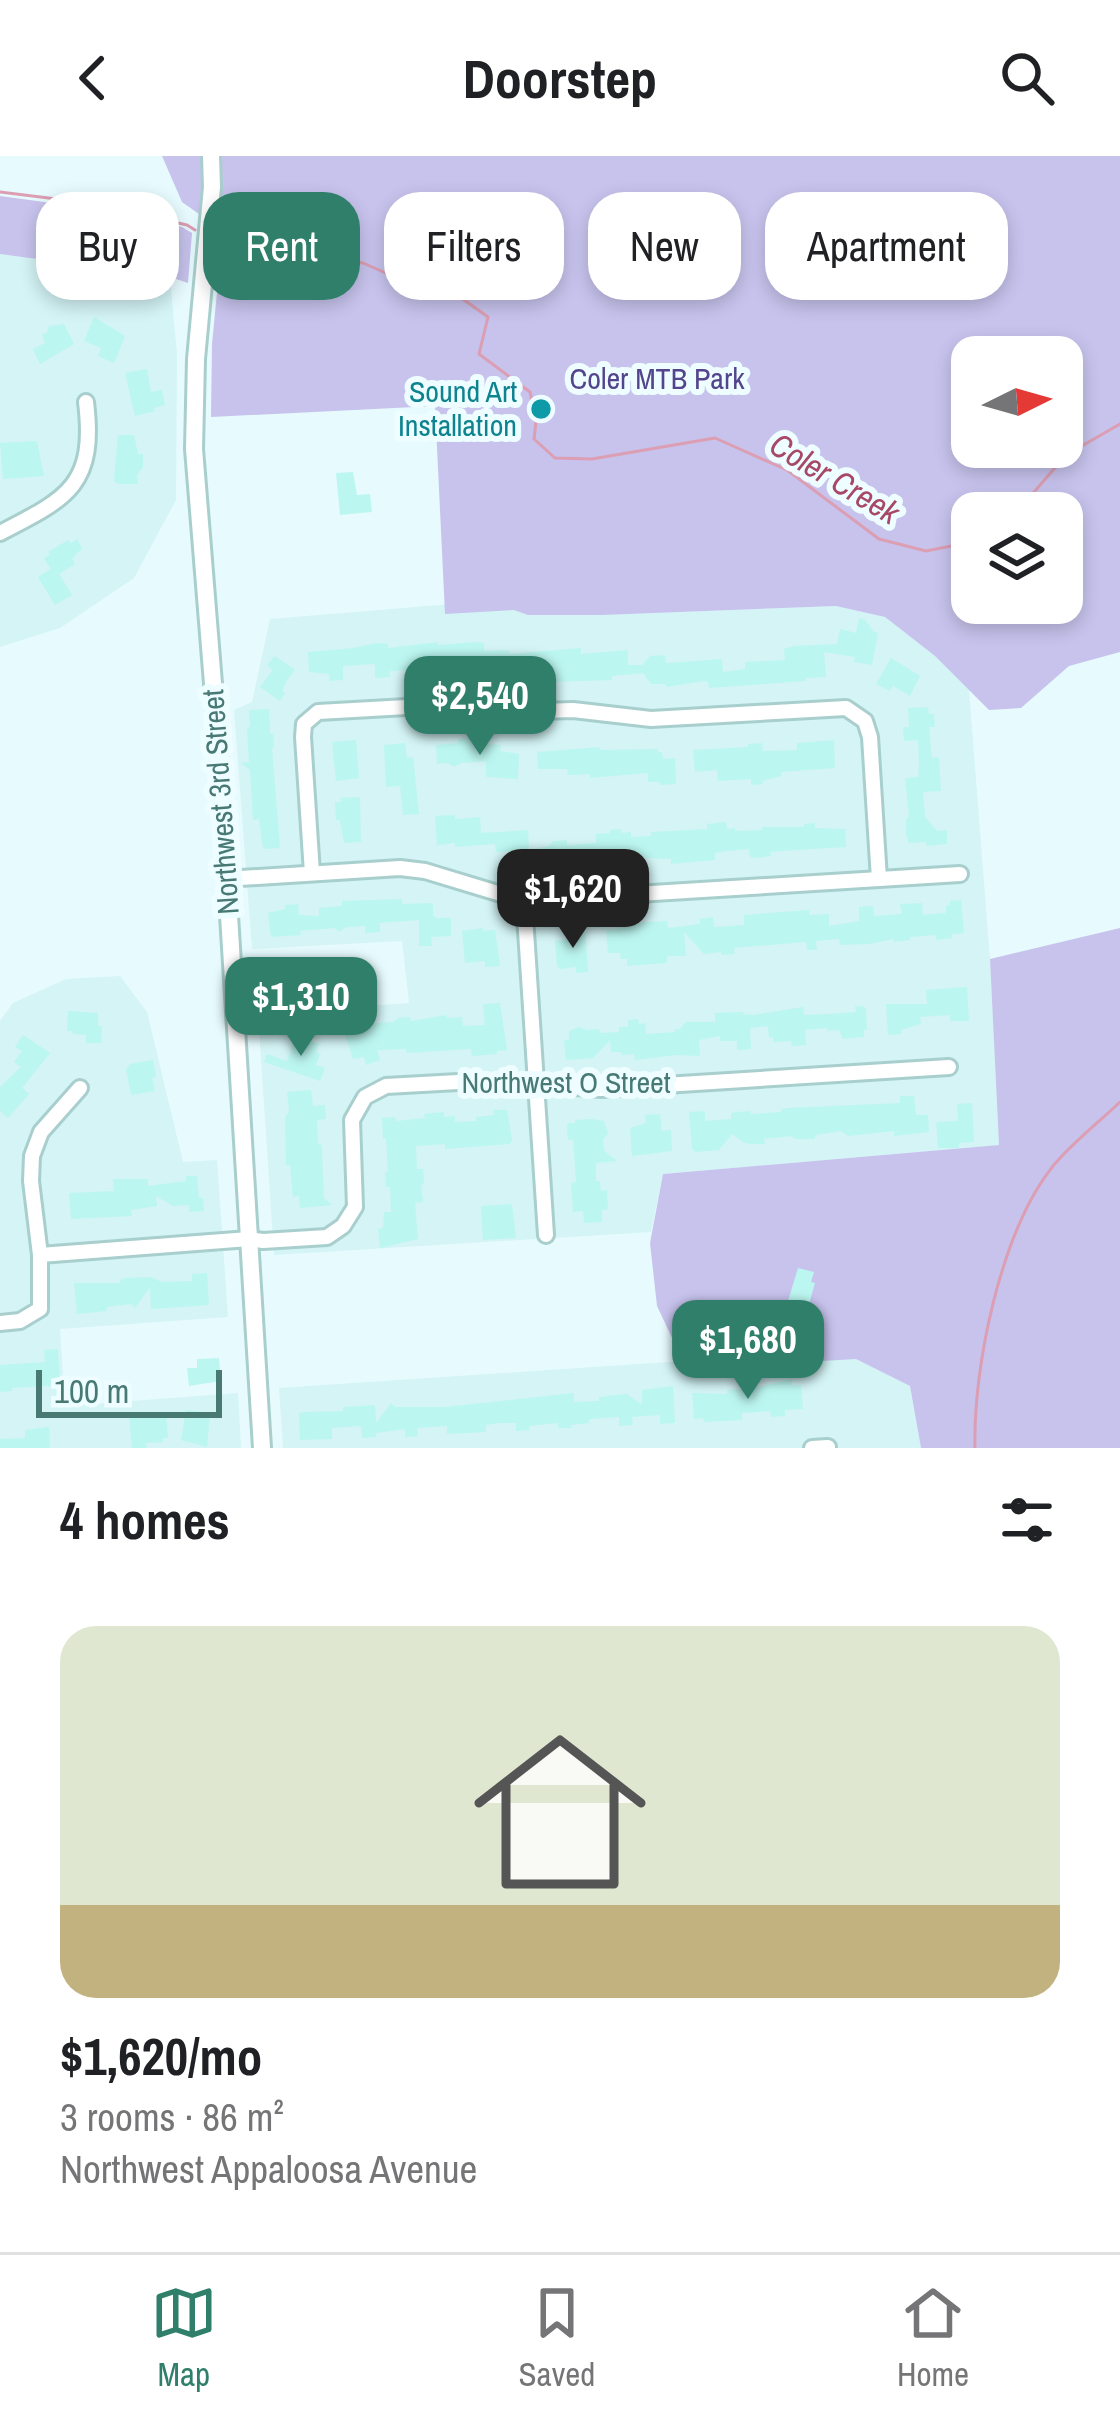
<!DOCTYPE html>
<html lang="en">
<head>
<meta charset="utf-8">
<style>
  :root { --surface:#fff; --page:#f2f2f2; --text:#202124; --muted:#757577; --line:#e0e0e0; --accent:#307f6b }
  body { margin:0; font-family:"Archivo Narrow",sans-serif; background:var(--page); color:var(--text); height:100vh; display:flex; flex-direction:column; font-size:45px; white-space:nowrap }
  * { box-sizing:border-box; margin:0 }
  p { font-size:39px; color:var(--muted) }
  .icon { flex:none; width:66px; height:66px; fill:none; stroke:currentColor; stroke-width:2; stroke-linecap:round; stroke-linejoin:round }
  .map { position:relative; height:1292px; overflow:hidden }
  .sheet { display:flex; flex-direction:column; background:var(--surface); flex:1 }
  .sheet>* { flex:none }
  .hud { position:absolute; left:36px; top:36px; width:1050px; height:108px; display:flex; gap:24px }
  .needle { width:78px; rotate:85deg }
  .buttons { position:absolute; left:951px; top:180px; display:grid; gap:24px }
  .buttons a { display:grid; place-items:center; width:132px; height:132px; border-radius:24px; background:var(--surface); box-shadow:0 6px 18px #0003; font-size:60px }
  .scale { position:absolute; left:36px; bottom:30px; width:186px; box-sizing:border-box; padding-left:12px; border:6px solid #487a73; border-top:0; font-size:33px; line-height:42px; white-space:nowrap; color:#487a73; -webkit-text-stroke:9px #eefdff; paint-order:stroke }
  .price { position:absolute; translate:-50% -102px; padding:0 27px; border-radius:24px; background:var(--accent); color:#fff; font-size:39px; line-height:78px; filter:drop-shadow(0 3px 6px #0008) }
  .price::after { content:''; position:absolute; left:50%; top:72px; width:36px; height:27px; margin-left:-18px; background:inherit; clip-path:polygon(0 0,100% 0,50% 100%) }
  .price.selected { background:#222; color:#fff }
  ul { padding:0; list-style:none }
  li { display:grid; align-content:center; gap:24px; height:636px; padding:0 60px }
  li+li { border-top:3px solid var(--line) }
  li span { display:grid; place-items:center; height:372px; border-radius:36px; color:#555 }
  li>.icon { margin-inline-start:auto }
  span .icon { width:216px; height:216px; fill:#fffc; stroke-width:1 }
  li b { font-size:51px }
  h2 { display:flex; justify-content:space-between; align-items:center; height:144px; padding:0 60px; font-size:51px }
  .tag { padding:0 42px; border-radius:36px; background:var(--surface); box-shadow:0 6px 18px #0003; font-size:42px; line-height:108px }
  .tag.selected { background:var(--accent); color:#fff }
  header { display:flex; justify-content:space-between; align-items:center; height:156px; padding:0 60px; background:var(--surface); font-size:54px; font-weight:800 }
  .tabs { display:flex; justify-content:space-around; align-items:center; height:168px; border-top:3px solid var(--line); background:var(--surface); font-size:33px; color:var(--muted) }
  .tabs a { display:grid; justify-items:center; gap:6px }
  .tabs .selected { color:var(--accent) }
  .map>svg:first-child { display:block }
  .residential { fill:#d4f4f6 }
  .green { fill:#c7c3ed; fill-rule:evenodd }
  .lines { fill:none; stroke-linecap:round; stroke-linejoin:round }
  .stream { stroke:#dc9eb3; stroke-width:3 }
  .building { fill:#bcf6f0 }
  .minor-casing { stroke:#a8cfcd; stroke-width:20 }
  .tertiary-casing { stroke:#a8cfcd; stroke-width:22 }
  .minor { stroke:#fff; stroke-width:14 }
  .tertiary { stroke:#fff; stroke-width:16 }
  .culture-dot { fill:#0f9aa8; stroke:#eefdff; stroke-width:4.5 }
  .labels { text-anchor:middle; stroke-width:12; stroke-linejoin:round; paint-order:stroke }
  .park-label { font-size:30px; fill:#54448d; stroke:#eefdff }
  .culture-label { font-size:30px; fill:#0d838f; stroke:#eefdff; text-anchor:end }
  .street-label { font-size:30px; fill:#487a73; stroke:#eefdff }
  .water-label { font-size:33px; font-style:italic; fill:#a64866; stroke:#eefdff }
</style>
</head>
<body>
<header><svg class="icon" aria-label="back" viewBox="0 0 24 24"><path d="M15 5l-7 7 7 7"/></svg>Doorstep<svg class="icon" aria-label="search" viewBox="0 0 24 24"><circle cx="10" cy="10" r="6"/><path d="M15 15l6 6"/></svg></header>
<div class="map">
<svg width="1120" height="1292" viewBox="0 0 1120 1292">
  <rect width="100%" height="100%" fill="#e7fbfe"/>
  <g class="residential">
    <polygon points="0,98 170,121 177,199 176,344 134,422 60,472 0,491"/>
    <polygon points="488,445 603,459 836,450 885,461 935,500 969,534 990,803 999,989 663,1018 651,1076 274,1099 258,858 409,847 402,785 252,793 234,554 252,546 270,463"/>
    <polygon points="120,820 147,856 183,1006 217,1004 228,1161 60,1173 65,1250 238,1237 241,1292 0,1292 0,865 13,847 66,823"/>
    <polygon points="855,1202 910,1230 921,1292 283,1292 279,1232 683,1205 721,1211"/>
  </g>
  <g class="green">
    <path d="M162,0H1120V496L1069,510L1021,552L989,554L935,500L885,461L836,450L603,459H528L514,454L445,458L435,250L211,261L212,188L223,75L182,46ZM972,201H1062V291H972ZM972,357H1062V447H972Z"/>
    <polygon points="0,40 96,53 182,71 192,77 188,127 170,121 0,98"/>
    <polygon points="1120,772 1120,1292 921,1292 910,1230 856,1203 721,1211 683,1205 657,1150 650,1087 663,1018 999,989 990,803"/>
  </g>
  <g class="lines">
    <g class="stream">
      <polyline points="0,36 89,47 187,69 195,74"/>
      <polyline points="224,88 308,97 363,107 413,129 453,136 488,161 479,198 530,236 536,265 534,283 555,302 592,303 715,282 787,314 879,383 926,395 972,386"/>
      <polyline points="1016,357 1066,299 1120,268"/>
      <path d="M975,1292C973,1210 1001,1075 1053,1010C1072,987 1098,967 1120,946"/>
    </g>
  </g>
  <g class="building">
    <polygon points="94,161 125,180 114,207 98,200 101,192 84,185"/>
    <polygon points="64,168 74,188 40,208 33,193 45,187 42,179 47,176 49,170"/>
    <polygon points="147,213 151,236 162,234 165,249 154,252 155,255 135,260 125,217"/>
    <polygon points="118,279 134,279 138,298 143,298 143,311 137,319 138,328 118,328 114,325"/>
    <polygon points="37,285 44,320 3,323 0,287"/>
    <polygon points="353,316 357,339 370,338 372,356 340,359 336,317"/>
    <polygon points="77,383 82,392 72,403 75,408 59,418 72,439 55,449 38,421 51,413 44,402 50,399 48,396 68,384 71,387"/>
    <polygon points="859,462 865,464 874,476 878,477 872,509 854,506 855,501 824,496 826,521 805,522 806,525 709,532 708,526 704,525 666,531 666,528 651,528 643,517 612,520 612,524 553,526 547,525 546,518 526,519 526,521 499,525 498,510 462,513 463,519 450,520 449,518 426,519 426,513 390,515 390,521 375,522 375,508 343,510 343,524 330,525 329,518 309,516 308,496 353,492 377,487 388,488 388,492 438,486 438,489 475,486 484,487 484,495 509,494 509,498 581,492 581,498 628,494 628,509 642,509 650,500 665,499 666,507 722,503 723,516 745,513 745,506 785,504 784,493 794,490 837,488 840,473 856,477"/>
    <polygon points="275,500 295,514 287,524 282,535 285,537 280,545 260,531 273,514 267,509"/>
    <polygon points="891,502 920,520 910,540 893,530 890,535 876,528"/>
    <polygon points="928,551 929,558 934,558 935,571 929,571 932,602 939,601 941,635 923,636 925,661 937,675 947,674 947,688 927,690 926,686 909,687 906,678 906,664 909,660 905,622 918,621 919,610 918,584 904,585 903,571 909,571 908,552"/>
    <polygon points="269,553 270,578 273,578 274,592 272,592 280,692 263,693 259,663 253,664 250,614 241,607 249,606 247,573 250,570 249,554"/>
    <polygon points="472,582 473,587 501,589 500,595 519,598 518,623 486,621 486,605 461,607 453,611 448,607 437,608 436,589 458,587 458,583"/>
    <polygon points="356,584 359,622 336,625 332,586"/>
    <polygon points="834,584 835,612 781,616 781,620 762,625 763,628 751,629 751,623 718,625 717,614 695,616 693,594 748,591 748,588 762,587 763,595 797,594 797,587"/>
    <polygon points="405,587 407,602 413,601 419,658 403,659 400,630 386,631 384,589"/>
    <polygon points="600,591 600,594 658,593 658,596 662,596 663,603 675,602 676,628 660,629 660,626 648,626 648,617 590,622 590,618 568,619 567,613 538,613 537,596"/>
    <polygon points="360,641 361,686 344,687 340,664 336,664 335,646 341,646 340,642"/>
    <polygon points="455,659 455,663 480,661 481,677 528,674 529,694 549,690 553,685 567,684 567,689 596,687 596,678 610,677 610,674 621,673 622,677 631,676 631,681 651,680 651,676 707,673 707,668 726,666 727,673 735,672 735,675 762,674 762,671 804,671 804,668 815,667 815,672 845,673 846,691 781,695 770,696 771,700 757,702 750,701 749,693 728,695 715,697 715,704 671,708 671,703 647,702 611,705 611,711 548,713 548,708 515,710 514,696 496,696 495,688 455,691 455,687 437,689 435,660"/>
    <polygon points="402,743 402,748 433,747 433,759 436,762 451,762 451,780 431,781 432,790 419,790 419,764 380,767 380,776 365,777 365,770 347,771 339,776 335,772 300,775 301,779 271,781 268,757 285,753 285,749 298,748 299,759 319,760 319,752 342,750 342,745"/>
    <polygon points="961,744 964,777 952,778 952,782 936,784 936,779 910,781 910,784 894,786 893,783 870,788 840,789 839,783 816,785 817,794 807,794 806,786 734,792 735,798 721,799 721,796 704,798 684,776 686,800 667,800 667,807 627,810 627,803 621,803 620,797 608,797 606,774 619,773 618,768 667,765 668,772 700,768 700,763 713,761 714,771 744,769 744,759 809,754 809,759 829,758 829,770 859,765 859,751 873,750 874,760 902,758 900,748 922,747 923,759 946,757 946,750 950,749 950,745"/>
    <polygon points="585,771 588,816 576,817 576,811 560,813 557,810 555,785 571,783 570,772"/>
    <polygon points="483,772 483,775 495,774 500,810 485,811 485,805 465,807 462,775"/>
    <polygon points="967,831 969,865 950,865 950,859 920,861 921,868 901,874 901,878 888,879 886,848 927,848 926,834"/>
    <polygon points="500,847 507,894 497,895 497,898 472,900 471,893 407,897 406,893 377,894 380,904 366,909 364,901 353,903 342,870 352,867 358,872 376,867 393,866 398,862 410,861 411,865 447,859 447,862 462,861 463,870 485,869 483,848"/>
    <polygon points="855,850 862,850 866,853 867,874 864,874 864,881 843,883 839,874 827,875 827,872 805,874 806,889 792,890 791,885 773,886 773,881 769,882 768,870 750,872 751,893 737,894 737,885 720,885 720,880 699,884 700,900 676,899 635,904 634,898 622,899 621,896 611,896 610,884 593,902 566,904 564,884 569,884 569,875 579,871 587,874 599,873 600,877 619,876 619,871 628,871 628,864 638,863 639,868 645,867 646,878 675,876 675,873 680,873 686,866 715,866 715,857 743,856 743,858 753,859 803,851 804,859 828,858 856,856"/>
    <polygon points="68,855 98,857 98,870 102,870 101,887 86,887 86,879 73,878 72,875 67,875"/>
    <polygon points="23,879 50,897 22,932 29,938 8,962 0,955 0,931 21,911 14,906 22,895 15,891"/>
    <polygon points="296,880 319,888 316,896 320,898 316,909 325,912 320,925 264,906 267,898 287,905 293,888 290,883"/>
    <polygon points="153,904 156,921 152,922 155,935 131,939 126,913 130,908"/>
    <polygon points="311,934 313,950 325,949 326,963 317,964 318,988 321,987 322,994 324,1042 332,1049 300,1052 299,1040 293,1041 290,1009 286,1009 285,961 289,956 287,936"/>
    <polygon points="900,940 914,940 916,959 928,959 929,976 894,980 894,975 848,980 841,975 816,979 814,983 795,983 791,980 764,983 765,988 752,988 745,987 732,978 719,994 696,996 692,993 689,956 705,955 705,965 731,963 731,957 737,956 750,955 751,958 781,956 781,953 787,952 900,947"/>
    <polygon points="972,947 974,986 959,987 959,992 938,992 936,966 958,965 957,948"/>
    <polygon points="493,954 507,954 512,984 510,988 445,993 445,988 416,990 417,1013 423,1013 424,1028 421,1029 423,1046 415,1047 418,1083 380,1092 378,1073 383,1072 384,1056 391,1056 390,1031 386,1031 385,1016 388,1016 386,982 383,983 382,962 395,961 396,965 425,962 424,958 444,956 444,961 455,960 455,966 477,965 476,961 494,959"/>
    <polygon points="660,958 662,975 671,974 672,995 632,1000 630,972 646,967 645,959"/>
    <polygon points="592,963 604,965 608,978 603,983 604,995 617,1005 596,1007 596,1025 600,1025 601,1035 607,1034 608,1053 602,1054 602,1066 584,1067 583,1055 573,1056 571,1027 576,1026 573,983 568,984 567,973 568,967 575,967 575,964"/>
    <polygon points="186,1020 197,1020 199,1042 203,1042 204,1055 189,1056 189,1049 173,1050 156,1040 157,1050 131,1054 132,1060 71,1063 69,1037 114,1035 113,1023 148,1023 148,1030 186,1025"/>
    <polygon points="512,1048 516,1082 483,1084 481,1050"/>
    <polygon points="798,1112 814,1116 811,1126 815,1127 808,1152 788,1145"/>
    <polygon points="207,1117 209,1149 151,1153 150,1131 135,1152 131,1148 107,1151 107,1155 77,1158 74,1127 121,1127 120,1124 126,1122 150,1121 162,1126 192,1125 192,1118"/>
    <polygon points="58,1193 60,1229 12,1232 12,1235 0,1236 0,1209 45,1206 44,1194"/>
    <polygon points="219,1202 221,1225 189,1230 187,1212 197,1212 197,1203"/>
    <polygon points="792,1223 792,1229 801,1229 803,1253 785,1254 785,1260 771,1261 770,1255 742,1257 742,1264 704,1266 703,1262 694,1263 692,1237 727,1238 727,1234 741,1233 741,1228 751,1227 751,1233"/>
    <polygon points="673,1230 675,1267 660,1268 660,1259 632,1261 633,1269 619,1270 619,1261 589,1263 589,1267 571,1269 571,1272 558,1272 558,1267 529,1270 529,1274 516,1275 516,1267 499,1267 486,1269 486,1276 447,1278 447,1270 417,1272 418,1280 405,1281 405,1273 376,1277 376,1281 362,1282 361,1270 332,1272 332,1283 300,1284 299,1257 305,1256 343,1255 343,1251 375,1249 376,1267 391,1247 395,1251 445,1251 574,1237 574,1246 599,1245 599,1241 627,1238 642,1249 642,1234"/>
    <polygon points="186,1254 210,1257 207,1291 181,1284"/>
    <polygon points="166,1256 168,1282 163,1282 163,1286 146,1287 147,1292 132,1292 129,1259"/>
    <polygon points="49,1271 50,1292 0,1292 0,1283 25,1282 25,1274"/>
  </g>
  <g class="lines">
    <defs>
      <g id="minor">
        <path d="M0,377C68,342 96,329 86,246"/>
        <polyline points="312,717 303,581 304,568 318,556 442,549 504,556 573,554 651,563 846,552 865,565 870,581 879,723"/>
        <polyline points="225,723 400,712 425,715 524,745 960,718"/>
        <polyline points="524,745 546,1079"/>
        <polyline points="40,1099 249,1083 263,1085 327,1081 343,1070 355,1051 352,964 365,941 386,930 458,926 513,926 601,933 949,911"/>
        <polyline points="0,1167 20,1165 40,1153 40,1099 31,1025 32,1000 41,976 80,932"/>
        <polyline points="812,1292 828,1291"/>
      </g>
      <polyline id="tertiary" points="211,0 212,31 196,203 194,293 220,614 262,1292"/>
    </defs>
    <use href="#minor" class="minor-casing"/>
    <use href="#tertiary" class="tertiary-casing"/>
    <use href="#minor" class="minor"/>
    <use href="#tertiary" class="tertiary"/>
  </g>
  <circle class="culture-dot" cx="541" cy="253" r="12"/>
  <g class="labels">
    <g class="park-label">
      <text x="657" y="233">Coler MTB Park</text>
    </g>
    <g class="culture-label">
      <text x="517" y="246">Sound Art<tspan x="517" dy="34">Installation</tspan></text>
    </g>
    <g class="street-label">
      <text transform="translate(221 646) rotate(-94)" y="10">Northwest 3rd Street</text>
      <text x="566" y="937">Northwest O Street</text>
    </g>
    <g class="water-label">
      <text transform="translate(835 322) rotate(31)" y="12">Coler Creek</text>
    </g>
  </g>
</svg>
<div class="buttons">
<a><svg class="needle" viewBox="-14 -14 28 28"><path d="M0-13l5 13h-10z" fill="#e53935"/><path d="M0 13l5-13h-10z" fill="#757577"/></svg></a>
<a><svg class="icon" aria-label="layers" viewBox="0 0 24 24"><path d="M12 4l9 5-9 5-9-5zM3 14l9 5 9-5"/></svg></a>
</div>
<div class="scale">100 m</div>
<b class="price" style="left:480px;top:602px">$2,540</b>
<b class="price selected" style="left:573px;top:795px">$1,620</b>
<b class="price" style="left:301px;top:903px">$1,310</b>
<b class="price" style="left:748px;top:1246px">$1,680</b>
<div class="hud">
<a class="tag">Buy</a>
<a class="tag selected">Rent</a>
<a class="tag">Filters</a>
<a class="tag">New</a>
<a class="tag">Apartment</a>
</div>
</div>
<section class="sheet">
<h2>4 homes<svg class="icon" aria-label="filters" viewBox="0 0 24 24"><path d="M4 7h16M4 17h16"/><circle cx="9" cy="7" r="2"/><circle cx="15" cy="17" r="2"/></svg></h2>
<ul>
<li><span style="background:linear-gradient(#dfe7d0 75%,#c2b280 0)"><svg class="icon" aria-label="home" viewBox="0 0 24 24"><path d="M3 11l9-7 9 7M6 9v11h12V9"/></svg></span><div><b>$1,620/mo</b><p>3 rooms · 86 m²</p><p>Northwest Appaloosa Avenue</p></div></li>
</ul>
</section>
<nav class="tabs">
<a class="selected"><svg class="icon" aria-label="map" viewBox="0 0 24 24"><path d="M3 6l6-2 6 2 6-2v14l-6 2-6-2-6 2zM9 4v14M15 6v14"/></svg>Map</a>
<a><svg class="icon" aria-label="saved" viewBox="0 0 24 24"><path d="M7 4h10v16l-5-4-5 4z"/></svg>Saved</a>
<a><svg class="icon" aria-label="home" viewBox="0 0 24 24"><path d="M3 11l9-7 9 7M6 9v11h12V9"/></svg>Home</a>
</nav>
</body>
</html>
